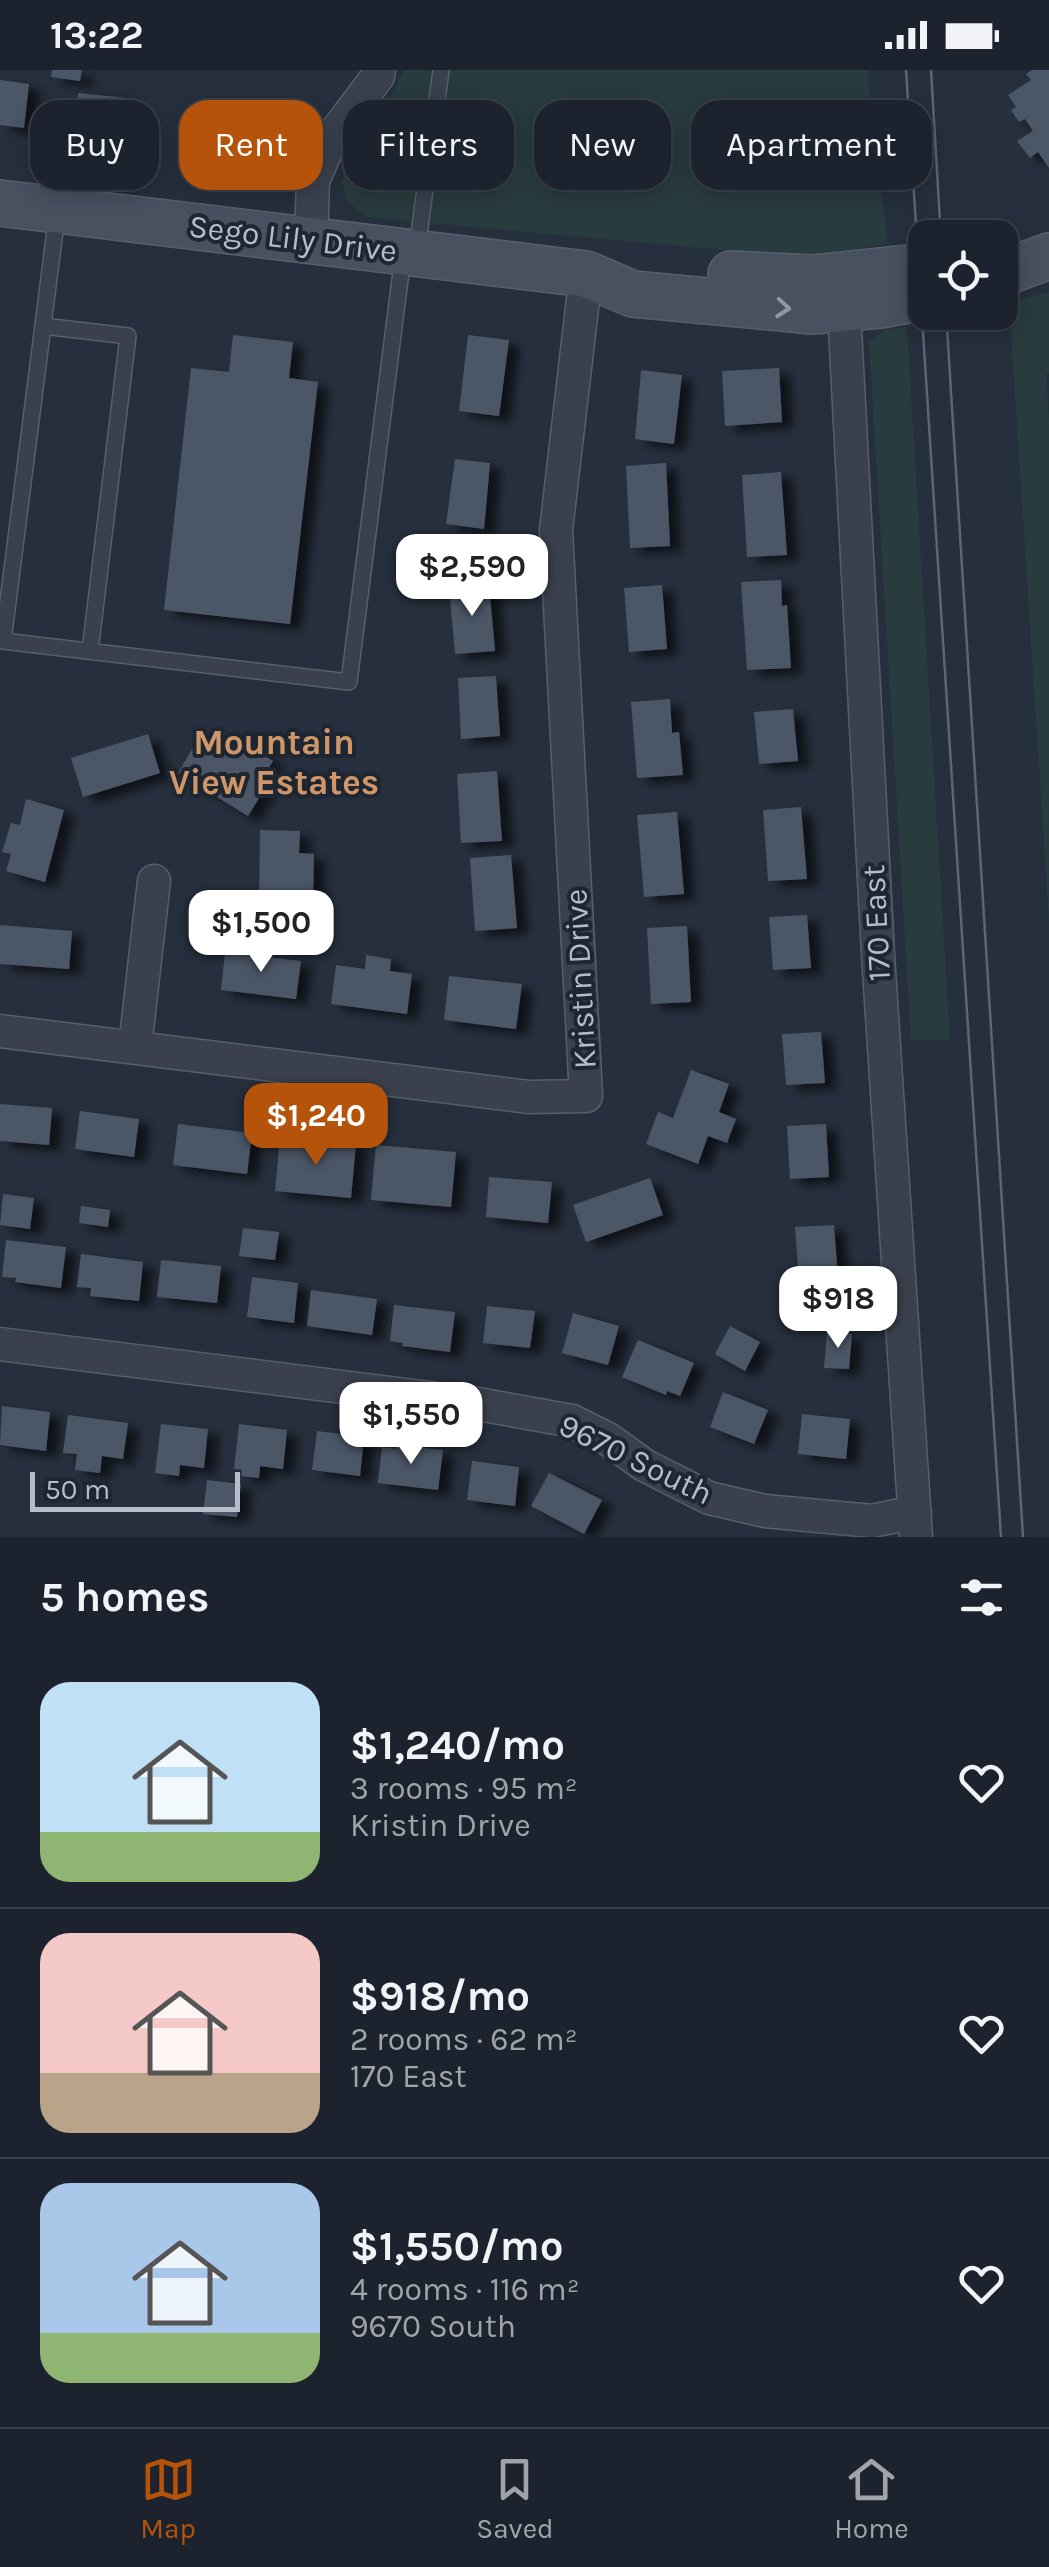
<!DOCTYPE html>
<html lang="en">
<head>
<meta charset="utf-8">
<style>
  :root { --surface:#1c232e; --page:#292f3a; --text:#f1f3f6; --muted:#a0a4aa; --line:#3a404a; --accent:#b45309 }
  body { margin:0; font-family:Karla,sans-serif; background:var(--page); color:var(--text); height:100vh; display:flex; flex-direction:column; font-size:38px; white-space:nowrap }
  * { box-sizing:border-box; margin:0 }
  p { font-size:32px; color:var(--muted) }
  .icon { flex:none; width:55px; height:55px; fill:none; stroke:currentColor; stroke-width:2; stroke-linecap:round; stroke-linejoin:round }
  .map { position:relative; height:1467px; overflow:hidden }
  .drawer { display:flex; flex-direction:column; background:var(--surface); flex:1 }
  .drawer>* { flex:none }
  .guide { position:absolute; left:30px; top:30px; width:990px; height:90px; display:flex; gap:20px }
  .buttons { position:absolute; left:908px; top:150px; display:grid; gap:20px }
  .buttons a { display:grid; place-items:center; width:110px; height:110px; border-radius:20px; background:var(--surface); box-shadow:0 5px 25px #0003,0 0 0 2px var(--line); font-size:50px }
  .scale { position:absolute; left:30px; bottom:25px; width:210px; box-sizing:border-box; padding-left:10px; border:5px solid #b6bdc8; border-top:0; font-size:28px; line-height:35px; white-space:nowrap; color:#b6bdc8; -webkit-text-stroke:8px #1e2632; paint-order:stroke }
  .price { position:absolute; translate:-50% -85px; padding:0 22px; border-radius:20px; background:#fff; color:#222; font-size:32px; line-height:65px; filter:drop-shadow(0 2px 5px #0008) }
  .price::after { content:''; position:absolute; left:50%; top:60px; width:30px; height:22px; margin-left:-15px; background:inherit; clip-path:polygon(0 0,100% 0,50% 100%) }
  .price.on { background:var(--accent); color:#fff }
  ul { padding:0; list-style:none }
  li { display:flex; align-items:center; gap:30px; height:250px; padding:0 40px }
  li+li { border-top:2px solid var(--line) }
  li span { display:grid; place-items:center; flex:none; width:280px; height:200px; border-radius:30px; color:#555 }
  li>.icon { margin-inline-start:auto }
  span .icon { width:120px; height:120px; fill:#fffc; stroke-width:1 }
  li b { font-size:42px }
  h2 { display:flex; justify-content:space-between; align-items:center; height:120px; padding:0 40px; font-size:42px }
  .tag { padding:0 35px; border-radius:30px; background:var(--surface); box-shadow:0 5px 25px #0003,0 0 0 2px var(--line); font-size:35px; line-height:90px }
  .tag.on { background:var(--accent); color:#fff }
  .status { display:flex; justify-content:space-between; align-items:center; height:70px; padding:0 50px; background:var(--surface); direction:ltr }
  .status svg { height:28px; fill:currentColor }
  .tab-bar { display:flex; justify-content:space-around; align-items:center; height:140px; border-top:2px solid var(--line); background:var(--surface); font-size:28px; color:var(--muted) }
  .tab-bar a { display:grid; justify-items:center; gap:5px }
  .tab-bar .on { color:var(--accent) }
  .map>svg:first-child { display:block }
  .green { fill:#283b3e }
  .building { fill:#4c5666; filter:url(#shadow) }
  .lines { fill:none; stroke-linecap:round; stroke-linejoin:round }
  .service-casing { stroke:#575f6b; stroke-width:18 }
  .minor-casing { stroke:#575f6b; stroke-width:35 }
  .secondary-casing { stroke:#575f6b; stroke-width:48 }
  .service { stroke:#3a414d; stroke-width:15 }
  .minor { stroke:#3a414d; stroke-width:32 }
  .secondary { stroke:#485160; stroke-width:45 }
  .tram { stroke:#5c6574; stroke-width:2.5 }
  .oneway { stroke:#9097a4 }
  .labels { text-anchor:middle; stroke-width:8; stroke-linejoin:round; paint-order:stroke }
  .street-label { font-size:32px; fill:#b6bdc8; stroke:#1e2632 }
  .neighbourhood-label { font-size:35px; font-weight:bold; fill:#cf9769; stroke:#1e2632 }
</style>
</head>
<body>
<div class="status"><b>13:22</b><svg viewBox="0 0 49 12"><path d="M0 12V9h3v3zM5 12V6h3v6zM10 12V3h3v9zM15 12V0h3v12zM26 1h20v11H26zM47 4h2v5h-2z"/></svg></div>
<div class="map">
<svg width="1049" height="1467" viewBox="0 0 1049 1467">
  <defs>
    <filter id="shadow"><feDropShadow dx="11" dy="6" stdDeviation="5" flood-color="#0009"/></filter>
  </defs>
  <rect width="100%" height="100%" fill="#262f3d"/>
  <g class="green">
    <polygon points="404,0 867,0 888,174 798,187 365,147 347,131 342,112 348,92 380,46"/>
    <polygon points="1049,222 1049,303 1046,304 1049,349 1049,852 1009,232"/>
    <polygon points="907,257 950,970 911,970 869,272 885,259"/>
  </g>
  <g class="building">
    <polygon points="52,0 82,0 80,11 51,7"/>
    <polygon points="1032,0 1049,0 1049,98 1038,82 1030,88 1017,71 1033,61 1025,49 1019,52 1011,40 1016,37 1008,25 1031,10 1026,4"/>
    <polygon points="0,10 29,14 24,58 0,55"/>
    <polygon points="78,23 126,28 122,67 74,62"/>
    <polygon points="233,265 293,272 289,308 318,312 290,554 164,540 191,298 229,302"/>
    <polygon points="468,265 509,270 499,346 459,341"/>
    <polygon points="779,298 782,352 725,356 722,301"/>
    <polygon points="641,300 682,305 674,374 635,369"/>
    <polygon points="455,389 490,393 484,459 446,454"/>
    <polygon points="666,393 670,476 630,478 626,396"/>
    <polygon points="781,402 787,485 747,487 742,405"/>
    <polygon points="781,510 782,536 787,535 791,598 747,600 741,512"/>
    <polygon points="489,514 495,581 455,584 449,517"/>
    <polygon points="662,515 667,579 629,582 624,518"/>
    <polygon points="496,606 500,666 461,669 458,608"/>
    <polygon points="670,629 672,663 679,662 683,705 637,708 631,632"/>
    <polygon points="793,639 798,691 759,694 754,642"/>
    <polygon points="148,664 160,703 83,727 71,688"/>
    <polygon points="229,664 273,691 264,706 270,710 248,746 178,703 197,671 217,684"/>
    <polygon points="497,701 502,771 461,773 457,704"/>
    <polygon points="26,729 64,740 45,812 6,801 11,784 2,782 11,753 20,755"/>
    <polygon points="801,737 807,809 768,811 763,740"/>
    <polygon points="677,742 684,824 644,827 637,745"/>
    <polygon points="260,760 300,761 299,783 314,784 313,834 259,833"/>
    <polygon points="511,785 517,858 475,861 470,788"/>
    <polygon points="807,845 811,898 773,900 769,847"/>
    <polygon points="0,855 72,861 69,899 0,894"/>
    <polygon points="687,856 691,932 651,934 647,858"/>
    <polygon points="225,882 301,891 296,929 221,920"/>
    <polygon points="366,885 391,889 390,901 412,904 407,944 331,934 336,895 365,899"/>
    <polygon points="449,906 522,914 516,959 444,950"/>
    <polygon points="821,962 825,1013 786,1015 782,964"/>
    <polygon points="691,1000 729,1014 719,1042 736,1049 727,1073 708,1066 698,1094 646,1074 658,1042 673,1048"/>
    <polygon points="0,1034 52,1038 49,1075 0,1071"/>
    <polygon points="80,1041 139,1049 134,1087 75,1079"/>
    <polygon points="178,1054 252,1063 247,1104 173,1095"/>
    <polygon points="826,1054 829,1107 790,1109 787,1056"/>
    <polygon points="280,1067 356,1074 351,1128 275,1121"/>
    <polygon points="376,1075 456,1082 451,1137 371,1130"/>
    <polygon points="489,1107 552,1112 548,1153 486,1147"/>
    <polygon points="650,1108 663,1145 586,1172 573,1135"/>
    <polygon points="3,1124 34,1128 30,1159 0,1155"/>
    <polygon points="81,1136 110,1140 108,1157 79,1153"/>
    <polygon points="834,1155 838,1208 799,1211 795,1157"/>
    <polygon points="243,1158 279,1162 275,1190 239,1186"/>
    <polygon points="6,1170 66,1177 61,1218 15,1212 16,1208 2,1207"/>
    <polygon points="81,1184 143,1192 139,1231 90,1226 91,1218 77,1217"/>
    <polygon points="161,1190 221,1196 217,1233 157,1227"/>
    <polygon points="252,1207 298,1213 294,1253 247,1247"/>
    <polygon points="311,1220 377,1229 372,1265 307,1256"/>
    <polygon points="394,1235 455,1242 450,1282 402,1276 403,1273 390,1271"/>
    <polygon points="487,1236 535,1241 530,1278 483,1273"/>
    <polygon points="573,1243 619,1256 608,1295 562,1283"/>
    <polygon points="730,1256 760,1272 745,1301 715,1284"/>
    <polygon points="827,1262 852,1264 849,1299 824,1298"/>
    <polygon points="638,1270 694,1293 680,1326 667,1321 666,1325 622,1307"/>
    <polygon points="723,1322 768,1340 754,1374 710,1357"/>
    <polygon points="2,1336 50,1342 46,1381 0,1375"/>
    <polygon points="802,1344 850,1349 846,1389 798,1384"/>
    <polygon points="68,1345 128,1353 123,1389 102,1386 100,1403 75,1400 77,1384 63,1383"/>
    <polygon points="161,1354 208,1359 204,1398 180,1395 179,1406 155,1403"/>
    <polygon points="239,1354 287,1360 283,1399 260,1396 259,1408 241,1406 242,1400 234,1399"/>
    <polygon points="317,1361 364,1367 360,1406 312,1400"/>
    <polygon points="396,1375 443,1380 438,1420 378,1413 382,1377 396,1379"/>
    <polygon points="472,1391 519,1397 515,1436 467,1430"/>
    <polygon points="549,1403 602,1430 584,1464 531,1436"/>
    <polygon points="207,1410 241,1414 237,1447 203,1444"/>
  </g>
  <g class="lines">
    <defs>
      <g id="service">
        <polyline points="57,145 3,571 349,612 403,186"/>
        <polyline points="417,179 441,0"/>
        <polyline points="43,256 128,266 90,581"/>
      </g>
      <g id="minor">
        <polyline points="311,171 313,111 332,67 378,6 379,0"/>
        <polyline points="844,240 878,885 916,1467"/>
        <polyline points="0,961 529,1027 586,1026 556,460 586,204"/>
        <polyline points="135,977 154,811"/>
        <polyline points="0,1274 478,1334 572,1351 608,1369 644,1395 709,1428 765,1441 872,1451 915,1442"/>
      </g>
      <g id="secondary">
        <polyline points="0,133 586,204 633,224 812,241 880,235 925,227"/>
        <polyline points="731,204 813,208 925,196"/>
        <polyline points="1000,204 1049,186"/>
      </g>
    </defs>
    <use href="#service" class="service-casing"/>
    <use href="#minor" class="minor-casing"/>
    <use href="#secondary" class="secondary-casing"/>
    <use href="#service" class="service"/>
    <use href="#minor" class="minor"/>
    <use href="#secondary" class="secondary"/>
    <g class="tram">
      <polyline points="906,0 1001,1467"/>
      <polyline points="931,0 941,168"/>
      <polyline points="946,242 1023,1467"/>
    </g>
  </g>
  <defs><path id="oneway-chevron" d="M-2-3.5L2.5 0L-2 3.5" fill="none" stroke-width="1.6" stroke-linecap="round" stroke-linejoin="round" transform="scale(2.5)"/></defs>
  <use class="oneway" href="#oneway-chevron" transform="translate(783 238) rotate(5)"/>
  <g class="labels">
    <g class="street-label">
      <text transform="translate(293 168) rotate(7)" y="11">Sego Lily Drive</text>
      <text transform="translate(876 853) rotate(-93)" y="11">170 East</text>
      <text transform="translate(580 909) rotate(-93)" y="11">Kristin Drive</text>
      <text transform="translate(636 1389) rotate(26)" y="11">9670 South</text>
    </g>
    <g class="neighbourhood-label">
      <text x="274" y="684">Mountain<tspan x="274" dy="40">View Estates</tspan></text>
    </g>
  </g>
</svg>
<div class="buttons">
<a><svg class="icon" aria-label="locate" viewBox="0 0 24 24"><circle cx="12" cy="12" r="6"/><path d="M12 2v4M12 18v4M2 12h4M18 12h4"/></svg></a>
</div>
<div class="scale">50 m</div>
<b class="price" style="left:472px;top:549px">$2,590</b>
<b class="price" style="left:261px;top:905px">$1,500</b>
<b class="price on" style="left:316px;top:1098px">$1,240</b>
<b class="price" style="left:838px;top:1281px">$918</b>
<b class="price" style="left:411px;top:1397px">$1,550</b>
<div class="guide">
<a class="tag">Buy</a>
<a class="tag on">Rent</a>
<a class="tag">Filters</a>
<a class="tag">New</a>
<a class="tag">Apartment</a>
</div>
</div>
<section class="drawer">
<h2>5 homes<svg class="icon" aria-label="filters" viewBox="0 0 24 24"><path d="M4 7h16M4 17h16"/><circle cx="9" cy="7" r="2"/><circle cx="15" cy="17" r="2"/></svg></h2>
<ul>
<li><span style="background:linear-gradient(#bfe0f5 75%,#8fb573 0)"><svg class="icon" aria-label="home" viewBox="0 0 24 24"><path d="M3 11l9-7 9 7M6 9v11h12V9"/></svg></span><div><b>$1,240/mo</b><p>3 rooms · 95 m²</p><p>Kristin Drive</p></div><svg class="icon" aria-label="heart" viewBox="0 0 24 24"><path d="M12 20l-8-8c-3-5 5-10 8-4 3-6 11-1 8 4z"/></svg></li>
<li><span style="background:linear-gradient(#f6c9c9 70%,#b9a48a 0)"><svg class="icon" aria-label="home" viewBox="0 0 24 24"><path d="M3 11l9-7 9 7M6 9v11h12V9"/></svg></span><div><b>$918/mo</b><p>2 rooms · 62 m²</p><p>170 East</p></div><svg class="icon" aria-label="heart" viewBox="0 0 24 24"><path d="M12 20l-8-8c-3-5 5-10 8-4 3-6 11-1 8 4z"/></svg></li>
<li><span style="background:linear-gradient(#a9c7e8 75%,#8fb573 0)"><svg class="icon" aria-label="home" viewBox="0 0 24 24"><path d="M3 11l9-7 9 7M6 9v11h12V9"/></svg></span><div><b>$1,550/mo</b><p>4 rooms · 116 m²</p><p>9670 South</p></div><svg class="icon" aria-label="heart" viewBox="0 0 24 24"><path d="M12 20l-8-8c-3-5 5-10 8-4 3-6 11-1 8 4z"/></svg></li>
</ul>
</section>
<nav class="tab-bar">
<a class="on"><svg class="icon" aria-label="map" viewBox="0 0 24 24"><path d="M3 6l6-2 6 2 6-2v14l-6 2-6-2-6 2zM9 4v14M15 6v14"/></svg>Map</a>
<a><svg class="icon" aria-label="saved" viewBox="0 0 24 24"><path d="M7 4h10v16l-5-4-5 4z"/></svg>Saved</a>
<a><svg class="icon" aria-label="home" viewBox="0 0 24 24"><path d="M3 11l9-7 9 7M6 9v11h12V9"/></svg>Home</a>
</nav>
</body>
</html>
